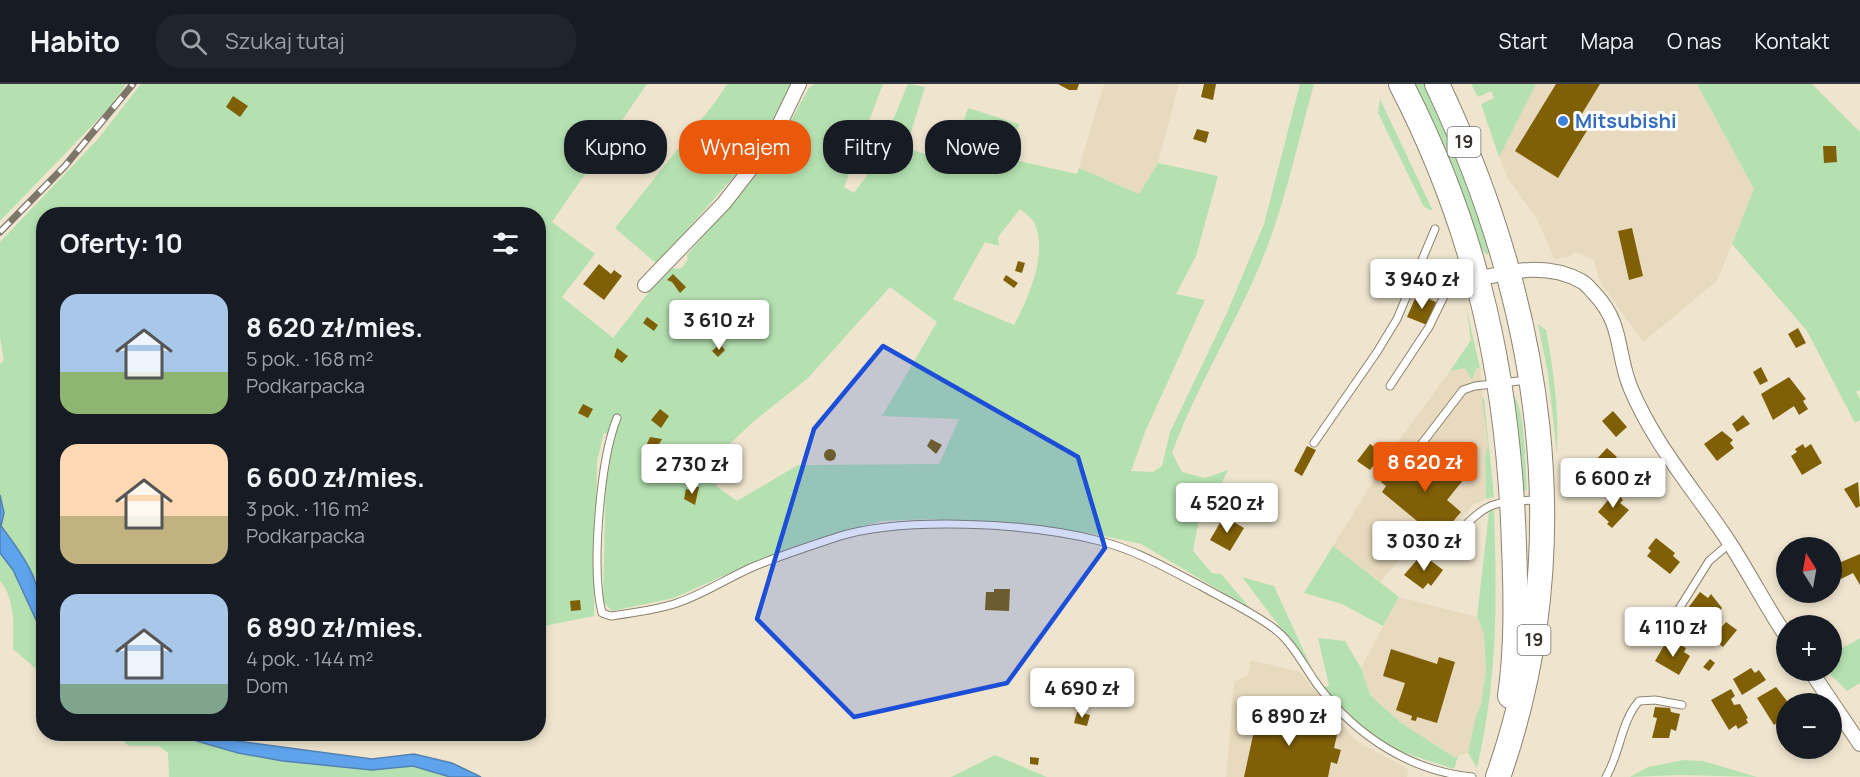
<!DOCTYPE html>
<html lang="pl">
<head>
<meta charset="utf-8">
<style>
  :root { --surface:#171b24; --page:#20242c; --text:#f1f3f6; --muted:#9ea1a6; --line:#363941; --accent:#ea580c }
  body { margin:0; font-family:Manrope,sans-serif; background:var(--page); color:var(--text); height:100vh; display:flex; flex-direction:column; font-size:22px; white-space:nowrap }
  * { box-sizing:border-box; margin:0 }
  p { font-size:20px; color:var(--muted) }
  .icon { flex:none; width:33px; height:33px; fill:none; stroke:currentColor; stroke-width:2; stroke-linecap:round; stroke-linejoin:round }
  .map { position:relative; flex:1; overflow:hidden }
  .side { position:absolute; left:36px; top:123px; width:510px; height:534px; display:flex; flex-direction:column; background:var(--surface); border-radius:24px; box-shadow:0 3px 9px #0003 }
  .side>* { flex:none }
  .banner { position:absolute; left:564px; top:36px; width:570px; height:54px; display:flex; gap:12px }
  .needle { width:39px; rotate:349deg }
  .controls { position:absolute; left:1776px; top:453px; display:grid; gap:12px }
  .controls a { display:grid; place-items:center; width:66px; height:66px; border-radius:50%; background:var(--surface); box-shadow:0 3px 9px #0003; font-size:30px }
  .price { position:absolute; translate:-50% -51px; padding:0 14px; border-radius:6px; background:#fff; color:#222; font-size:20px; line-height:39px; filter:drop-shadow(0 2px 3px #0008) }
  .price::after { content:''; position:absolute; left:50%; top:36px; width:18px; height:14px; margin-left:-9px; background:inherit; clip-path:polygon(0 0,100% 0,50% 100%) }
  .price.active { background:var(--accent); color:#fff }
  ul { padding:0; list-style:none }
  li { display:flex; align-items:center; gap:18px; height:150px; padding:0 24px }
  li span { display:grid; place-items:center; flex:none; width:168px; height:120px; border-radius:18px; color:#555 }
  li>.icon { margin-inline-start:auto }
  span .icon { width:72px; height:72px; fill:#fffc; stroke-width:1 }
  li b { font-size:26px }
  h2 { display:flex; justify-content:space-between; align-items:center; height:72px; padding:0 24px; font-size:26px }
  .chip { padding:0 21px; border-radius:24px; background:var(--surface); box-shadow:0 3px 9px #0003; font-size:21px; line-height:54px }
  .chip.active { background:var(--accent); color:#fff }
  header { display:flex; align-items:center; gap:36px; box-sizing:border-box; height:84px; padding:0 30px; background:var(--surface); border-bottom:2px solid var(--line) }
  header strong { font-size:28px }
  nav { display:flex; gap:33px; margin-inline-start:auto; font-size:21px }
  .search { width:420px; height:54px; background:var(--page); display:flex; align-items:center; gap:15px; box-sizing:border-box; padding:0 21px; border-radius:24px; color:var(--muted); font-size:22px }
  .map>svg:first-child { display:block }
  .built { fill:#e8dabe }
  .green { fill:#b5e1b1; fill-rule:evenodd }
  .water { fill:#5ea3eb; stroke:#5382b2; stroke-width:1.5 }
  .building { fill:#806007 }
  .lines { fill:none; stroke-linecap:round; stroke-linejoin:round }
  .service-casing { stroke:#8c836f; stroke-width:9 }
  .minor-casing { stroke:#8c836f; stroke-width:16 }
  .trunk-casing { stroke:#8c836f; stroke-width:26 }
  .service { stroke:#fff; stroke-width:7 }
  .minor { stroke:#fff; stroke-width:14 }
  .trunk { stroke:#fff; stroke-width:24 }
  .rail-casing { stroke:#7d7669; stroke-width:7 }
  .rail { stroke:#fff; stroke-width:4.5; stroke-dasharray:14; stroke-linecap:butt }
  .marked { fill:#1d4ed8; fill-opacity:0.2; stroke:#1d4ed8; stroke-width:4.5; stroke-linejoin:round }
  .shop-dot { fill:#3f7fe0; stroke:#fff; stroke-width:2 }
  .labels { text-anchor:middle; stroke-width:6; stroke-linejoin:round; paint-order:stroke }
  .shield { fill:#fff; stroke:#74726c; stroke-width:1.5 }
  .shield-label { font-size:18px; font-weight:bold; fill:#39352d }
  .shop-label { font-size:20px; font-weight:bold; fill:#366cbe; stroke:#fff; text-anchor:start }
</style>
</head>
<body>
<header>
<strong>Habito</strong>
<div class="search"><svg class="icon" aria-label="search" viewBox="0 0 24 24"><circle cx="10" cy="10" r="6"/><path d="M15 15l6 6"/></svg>Szukaj tutaj</div>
<nav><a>Start</a><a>Mapa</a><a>O nas</a><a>Kontakt</a></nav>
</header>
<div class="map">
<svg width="1860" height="693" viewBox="0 0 1860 693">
  <rect width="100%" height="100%" fill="#efe5cf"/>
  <g class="built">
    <polygon points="1104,0 1179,0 1158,79 1139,110 1079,84"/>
    <polygon points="1536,0 1697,0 1754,105 1717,197 1643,258 1600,198 1594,176 1575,168 1569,173 1554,175 1537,135 1508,95 1499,73"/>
    <polygon points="1465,284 1473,295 1475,287 1480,284 1488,361 1485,373 1486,415 1474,420 1438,459 1423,449 1380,498 1333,462 1397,359 1450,287"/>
    <polygon points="1399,513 1477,533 1484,550 1486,587 1481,621 1476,633 1468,669 1454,673 1400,638 1370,611 1361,584"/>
    <polygon points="1251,576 1300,588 1355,656 1408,685 1407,693 1226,693 1234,598 1248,591"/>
  </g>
  <g class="green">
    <polygon points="0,0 126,0 111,22 0,137"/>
    <path d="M141,0H647L552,138L595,170L562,213L613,254L667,185L682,184L688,175L687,171L754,93L781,54L809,4L815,0H883L844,103L854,109L873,83L908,0L925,3L906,64L950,78L968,24L1019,40L1010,75L1077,90L1079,84L1139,110L1158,79L1218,92L1196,172L1176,210L1205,216L1145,348L1131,387L1153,388L1162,382L1170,348L1226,231L1264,140L1300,0H1314C1298,57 1286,116 1264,171C1237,239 1197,301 1172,369L1182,388L1205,394L1228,386L1220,403L1205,402L1193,467L1212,489L1221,490L1251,525L1141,460L1090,449L932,435L882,437L821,454L761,475L674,514L612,527L603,517L606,392L614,351L604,349L597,377L594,532L539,543L538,130H44L43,522L38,499L1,442L4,429L0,411V280L4,276L0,254V158L98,55ZM1020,125C1025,129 1031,133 1034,138C1049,168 1028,215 1014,241L953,215L985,158L999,162L998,153ZM890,203L937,238L882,332L959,335L939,380L798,381L737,417L716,402L718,392L700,388L754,337L808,294Z"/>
    <polygon points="727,0 795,0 750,74 657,180 615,144 716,17"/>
    <polygon points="1410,0 1425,0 1452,55 1491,167 1487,171 1480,164"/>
    <polygon points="1471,0 1536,0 1499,73 1481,20 1494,14 1491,7 1478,13"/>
    <polygon points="1697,0 1812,0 1860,48 1860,306 1856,308 1860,316 1860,336 1855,339 1807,247 1732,160 1754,105"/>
    <polygon points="1380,15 1433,127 1424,123 1378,29"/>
    <polygon points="1466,223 1480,284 1476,285 1472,296 1465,284 1450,287 1471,256"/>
    <path d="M1538,240L1546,246C1554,288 1559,327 1557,370L1548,290Z"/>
    <path d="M1511,309C1526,318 1525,387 1527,405L1523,409Z"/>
    <polygon points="1484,314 1494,413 1486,415 1485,373 1488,361 1482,315"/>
    <path d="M1494,425C1497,517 1498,593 1477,684L1468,669L1476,632L1481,621L1486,587L1484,550L1477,533L1489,427Z"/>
    <polygon points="1333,462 1399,513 1383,542 1342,520 1304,509"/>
    <path d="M0,469L13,486L43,551V591L13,565C14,544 15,513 0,497Z"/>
    <polygon points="1242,493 1274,502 1312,585"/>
    <polygon points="1318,554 1345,557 1361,584 1370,611 1400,638 1454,673 1458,672 1454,685 1393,665 1363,644 1323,603 1329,602"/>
    <polygon points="1860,554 1860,599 1847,607 1827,587 1832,586 1832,570"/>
    <polygon points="114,650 173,650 238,669 283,676 372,686 413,682 450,693 169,693 168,669 159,662 129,662"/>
    <polygon points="995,671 1047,693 951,693"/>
    <polygon points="1684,676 1703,677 1757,693 1680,691 1630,693 1648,683"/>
  </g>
  <g class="water">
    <path d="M0,411L4,429L1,442C30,480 44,502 43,551L13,486L0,469Z"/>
    <polygon points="173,650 217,650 237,657 372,675 414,670 452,679 481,693 450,693 413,682 372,686 283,677 238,669"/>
  </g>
  <g class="building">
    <polygon points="1058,0 1079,0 1077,6 1069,6"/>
    <polygon points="1204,0 1216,0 1213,16 1201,13"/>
    <polygon points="1556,0 1600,0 1580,33 1591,40 1558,94 1515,67"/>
    <polygon points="233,12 248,22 240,33 226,23"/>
    <polygon points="1197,45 1209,48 1206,59 1193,55"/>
    <polygon points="1823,62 1836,62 1837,78 1824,79"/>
    <polygon points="1632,144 1643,192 1629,196 1618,147"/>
    <polygon points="1018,177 1025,179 1022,189 1015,187"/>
    <polygon points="599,180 611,190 614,186 622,192 604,216 583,200"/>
    <polygon points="673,190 686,203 680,209 672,198 667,196"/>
    <polygon points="1006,191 1018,199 1014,204 1003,196"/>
    <polygon points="1417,210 1436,218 1427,241 1407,233"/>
    <polygon points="647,233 658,241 654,247 643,239"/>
    <polygon points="1798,244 1806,259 1796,264 1788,250"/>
    <polygon points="720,260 725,266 718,273 712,267"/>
    <polygon points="617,264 628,272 622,279 614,273"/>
    <polygon points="1761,283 1768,297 1760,301 1753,288"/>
    <polygon points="1789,293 1806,315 1803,317 1808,325 1799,331 1794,322 1773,336 1761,310"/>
    <polygon points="583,320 593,325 588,334 578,329"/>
    <polygon points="660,325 669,332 661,344 651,336"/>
    <polygon points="1613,327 1627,343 1616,353 1602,337"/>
    <polygon points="1743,331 1750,340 1737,348 1732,340"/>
    <polygon points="1722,347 1733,356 1730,359 1734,364 1717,377 1704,360"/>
    <polygon points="650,353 662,355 655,367 646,362"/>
    <polygon points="931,355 942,361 936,370 927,362"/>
    <polygon points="1370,360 1383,369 1370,386 1357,377"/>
    <polygon points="1803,360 1805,364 1811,360 1822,379 1802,391 1791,372 1797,368 1795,365"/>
    <polygon points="1307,362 1316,366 1302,392 1294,387"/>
    <polygon points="1607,364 1617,373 1595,398 1592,396 1587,401 1577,393 1582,387 1579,384 1587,376 1592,380"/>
    <circle cx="830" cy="371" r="6"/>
    <polygon points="1411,373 1425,388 1430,382 1442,391 1454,378 1468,390 1447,416 1461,428 1450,441 1446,437 1434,451 1382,408 1386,402 1381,398 1394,382 1400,387"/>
    <polygon points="669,382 671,388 660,392 658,386"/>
    <polygon points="1858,398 1860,422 1856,424 1844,405"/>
    <polygon points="693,402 699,403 695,421 684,415 686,405 692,407"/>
    <polygon points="1613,405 1623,416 1620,419 1629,426 1612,444 1607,440 1609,438 1598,428 1609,415 1606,412"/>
    <polygon points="1224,432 1244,444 1230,467 1210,456"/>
    <polygon points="1656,454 1675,469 1673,472 1680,478 1670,490 1647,472 1651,467 1648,464"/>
    <polygon points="1422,470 1443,486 1431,502 1428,499 1423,505 1404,491"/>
    <polygon points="1860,470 1860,501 1853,489 1841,495 1836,485 1832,487 1832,474 1837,471 1841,478"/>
    <polygon points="994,505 1010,505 1009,527 985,526 986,508 994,508"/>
    <polygon points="1700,508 1708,514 1711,510 1722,524 1710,541 1688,524"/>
    <polygon points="580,516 581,526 571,527 570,517"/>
    <polygon points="1726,538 1737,546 1723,563 1712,554"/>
    <polygon points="1666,558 1676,564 1679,560 1686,564 1684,568 1690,572 1679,591 1655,577"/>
    <polygon points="1391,565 1437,580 1439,573 1455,578 1437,639 1417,633 1416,637 1411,636 1412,632 1396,626 1405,599 1383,592"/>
    <polygon points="1710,575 1715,579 1709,587 1703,583"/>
    <polygon points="1751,584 1755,589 1759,586 1766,596 1742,611 1733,595"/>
    <polygon points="1776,603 1787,617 1786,633 1774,641 1757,614"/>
    <polygon points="1731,605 1735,612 1731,615 1734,621 1740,620 1748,634 1746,635 1748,639 1738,645 1736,641 1729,646 1711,616"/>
    <polygon points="1260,619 1295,626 1294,630 1298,631 1304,639 1303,643 1337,651 1334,664 1341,666 1337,680 1331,678 1328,693 1244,693"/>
    <polygon points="1655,623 1670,624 1671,628 1680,630 1676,647 1671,645 1669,654 1652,654 1657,634 1653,633"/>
    <polygon points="1077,628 1090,631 1087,642 1074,639"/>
    <polygon points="1030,673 1039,674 1038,681 1030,680"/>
  </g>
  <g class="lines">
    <defs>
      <g id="service">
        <polyline points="1390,302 1429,243 1449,202"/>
        <path d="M617,334C600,376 591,485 602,529L611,532C633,529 656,526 677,519C704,510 729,493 755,482C782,471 810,462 837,453C904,432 1031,439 1100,457C1136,466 1168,485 1201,502C1224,515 1250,527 1272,543C1293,558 1304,583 1319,603C1357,652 1410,687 1472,693"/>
        <polyline points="1314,359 1377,268 1397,235 1435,145"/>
        <polyline points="1417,366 1463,306 1475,302 1527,296"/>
        <path d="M1456,450C1489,418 1490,418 1537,416"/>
        <polyline points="1667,544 1709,477 1730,459"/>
        <path d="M1606,693C1620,670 1621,637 1639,617L1655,616L1682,621"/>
      </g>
      <g id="minor">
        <path d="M1479,195C1513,186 1548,179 1581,197C1586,199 1590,205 1594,209C1624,240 1616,270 1631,305C1655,362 1696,408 1729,458C1749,489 1766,522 1786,552"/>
        <polyline points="645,201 724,119 770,60 799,0"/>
        <polyline points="1810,586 1860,660"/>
      </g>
      <g id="trunk">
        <path d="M1401,0C1478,149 1509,296 1514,462C1516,512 1517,563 1510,612"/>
        <path d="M1437,0C1541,219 1580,460 1498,693"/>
      </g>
    </defs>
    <use href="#service" class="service-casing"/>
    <use href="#minor" class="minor-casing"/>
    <use href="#trunk" class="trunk-casing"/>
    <use href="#service" class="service"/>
    <use href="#minor" class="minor"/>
    <use href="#trunk" class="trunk"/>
    <defs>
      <polyline id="rail" points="0,148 65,82 133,0"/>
    </defs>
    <use href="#rail" class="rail-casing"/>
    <use href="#rail" class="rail"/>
  </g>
  <path class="marked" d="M883,262L1078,373L1105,464L1007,599L854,633L757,535L814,345Z"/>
  <circle class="shop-dot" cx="1563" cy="37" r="6"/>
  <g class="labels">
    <g class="shield">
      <rect x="1447.5" y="43" width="33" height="30" rx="4.5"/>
      <rect x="1517.5" y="541" width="33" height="30" rx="4.5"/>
    </g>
    <g class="shield-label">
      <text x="1464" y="64">19</text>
      <text x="1534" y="562">19</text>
    </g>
    <g class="shop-label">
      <text x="1575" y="44">Mitsubishi</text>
    </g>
  </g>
</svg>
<div class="controls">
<a><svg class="needle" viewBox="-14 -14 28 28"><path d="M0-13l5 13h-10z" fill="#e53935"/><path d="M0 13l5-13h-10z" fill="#9ea1a6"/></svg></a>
<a>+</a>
<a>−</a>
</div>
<b class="price" style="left:1422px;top:226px">3 940 zł</b>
<b class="price" style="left:719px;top:267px">3 610 zł</b>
<b class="price active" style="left:1425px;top:409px">8 620 zł</b>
<b class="price" style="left:692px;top:411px">2 730 zł</b>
<b class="price" style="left:1613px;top:425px">6 600 zł</b>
<b class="price" style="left:1227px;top:450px">4 520 zł</b>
<b class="price" style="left:1424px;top:488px">3 030 zł</b>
<b class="price" style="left:1673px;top:574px">4 110 zł</b>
<b class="price" style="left:1082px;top:635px">4 690 zł</b>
<b class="price" style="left:1289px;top:663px">6 890 zł</b>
<div class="banner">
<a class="chip">Kupno</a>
<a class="chip active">Wynajem</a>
<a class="chip">Filtry</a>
<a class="chip">Nowe</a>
</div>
<section class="side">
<h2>Oferty: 10<svg class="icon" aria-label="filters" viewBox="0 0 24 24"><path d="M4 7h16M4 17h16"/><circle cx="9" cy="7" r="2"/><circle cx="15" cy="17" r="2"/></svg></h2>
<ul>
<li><span style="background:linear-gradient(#a9c7e8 65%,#8fb573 0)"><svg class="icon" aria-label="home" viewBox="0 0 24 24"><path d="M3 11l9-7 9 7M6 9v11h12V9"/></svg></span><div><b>8 620 zł/mies.</b><p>5 pok. · 168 m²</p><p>Podkarpacka</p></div></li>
<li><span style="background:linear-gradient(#ffd9b3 60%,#c2b280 0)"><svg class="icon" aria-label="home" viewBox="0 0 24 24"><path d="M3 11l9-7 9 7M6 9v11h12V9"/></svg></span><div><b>6 600 zł/mies.</b><p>3 pok. · 116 m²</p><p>Podkarpacka</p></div></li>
<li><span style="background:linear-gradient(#a9c7e8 75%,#7fa58c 0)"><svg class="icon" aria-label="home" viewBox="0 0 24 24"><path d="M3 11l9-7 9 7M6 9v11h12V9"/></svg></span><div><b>6 890 zł/mies.</b><p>4 pok. · 144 m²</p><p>Dom</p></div></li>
</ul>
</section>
</div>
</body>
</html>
